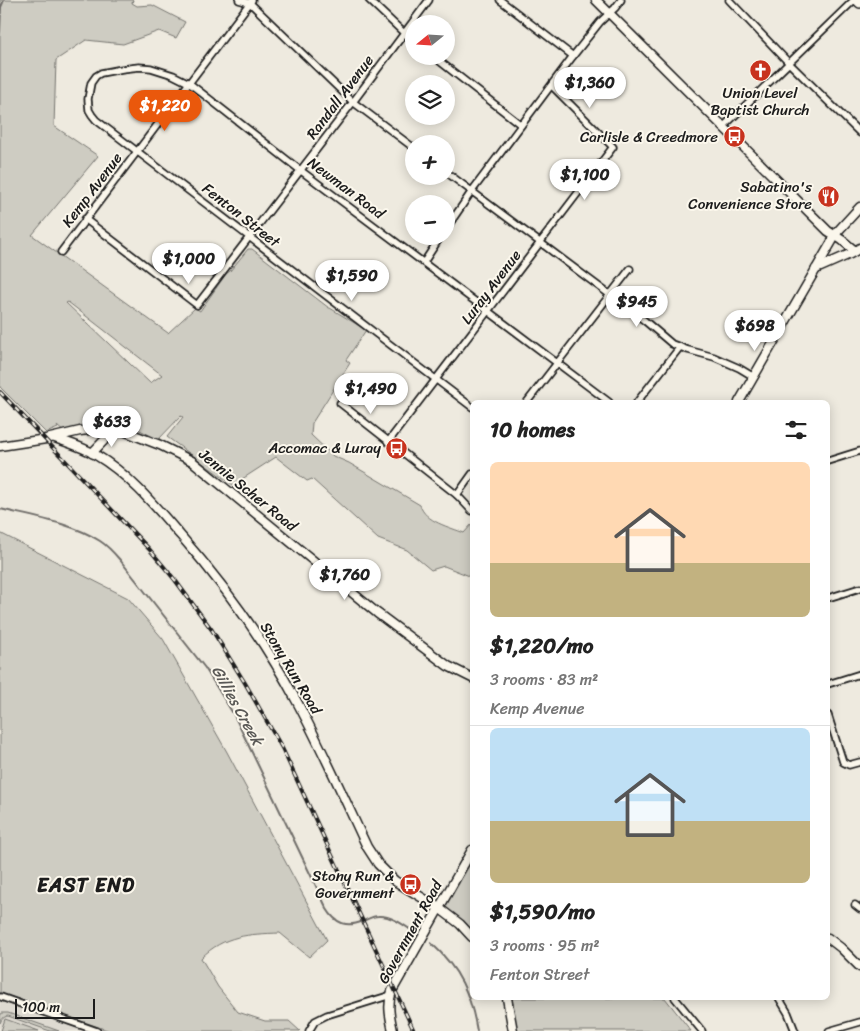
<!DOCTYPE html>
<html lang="en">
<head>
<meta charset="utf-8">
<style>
  :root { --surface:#fff; --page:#f2f2f2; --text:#222; --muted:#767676; --line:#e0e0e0; --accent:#ea580c }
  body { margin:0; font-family:Sriracha,sans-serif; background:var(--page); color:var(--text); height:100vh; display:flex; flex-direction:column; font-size:19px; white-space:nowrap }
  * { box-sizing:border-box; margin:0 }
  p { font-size:16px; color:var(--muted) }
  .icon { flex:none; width:28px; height:28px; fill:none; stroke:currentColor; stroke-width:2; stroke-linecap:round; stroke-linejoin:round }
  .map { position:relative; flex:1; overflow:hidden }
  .details { position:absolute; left:470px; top:400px; width:360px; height:600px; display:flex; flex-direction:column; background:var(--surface); border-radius:8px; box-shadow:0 2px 12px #0003 }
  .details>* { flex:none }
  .needle { width:32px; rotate:252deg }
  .tools { position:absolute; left:405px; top:15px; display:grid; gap:10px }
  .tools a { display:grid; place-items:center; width:50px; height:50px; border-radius:50%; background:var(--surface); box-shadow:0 2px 12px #0003; font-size:25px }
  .scale { position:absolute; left:15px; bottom:12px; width:80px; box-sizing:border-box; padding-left:5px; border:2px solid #1c1c1c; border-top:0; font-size:14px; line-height:18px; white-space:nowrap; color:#1c1c1c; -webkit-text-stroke:4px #fbf7ec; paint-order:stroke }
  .price { position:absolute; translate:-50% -42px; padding:0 11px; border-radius:18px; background:#fff; color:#222; font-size:16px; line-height:32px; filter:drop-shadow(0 1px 2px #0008) }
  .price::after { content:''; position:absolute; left:50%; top:30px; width:15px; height:11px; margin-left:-8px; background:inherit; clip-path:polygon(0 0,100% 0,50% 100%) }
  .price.current { background:var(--accent); color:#fff }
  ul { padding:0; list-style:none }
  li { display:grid; align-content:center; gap:10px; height:265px; padding:0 20px }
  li+li { border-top:1px solid var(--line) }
  li span { display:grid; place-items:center; height:155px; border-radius:8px; color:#555 }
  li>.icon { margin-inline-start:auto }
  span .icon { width:90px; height:90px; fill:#fffc; stroke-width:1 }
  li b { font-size:21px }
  h2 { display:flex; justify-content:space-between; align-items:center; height:60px; padding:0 20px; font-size:21px }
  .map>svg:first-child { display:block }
  .built { fill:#dedad1 }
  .green { fill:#ceccc2; stroke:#75746f; fill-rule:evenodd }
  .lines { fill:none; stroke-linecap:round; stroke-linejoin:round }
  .stream { stroke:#6f6d69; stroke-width:2 }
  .street-casing { stroke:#1c1c1c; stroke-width:9 }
  .secondary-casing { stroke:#1c1c1c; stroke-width:11 }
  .primary-casing { stroke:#1c1c1c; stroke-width:12 }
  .street { stroke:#fbf7ec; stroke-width:5.5 }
  .secondary { stroke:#fbf7ec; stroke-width:8 }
  .primary { stroke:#fbf7ec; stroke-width:9 }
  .rail-casing { stroke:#1c1c1c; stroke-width:4 }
  .rail { stroke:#fbf7ec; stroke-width:2; stroke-dasharray:5.5; stroke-linecap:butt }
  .labels { text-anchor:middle; stroke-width:4; stroke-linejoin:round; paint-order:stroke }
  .poi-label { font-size:15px; fill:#1c1c1c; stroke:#fbf7ec; text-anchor:end }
  .street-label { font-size:15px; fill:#1c1c1c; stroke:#fbf7ec }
  .water-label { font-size:16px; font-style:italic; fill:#5a5956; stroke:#fbf7ec }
  .district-label { font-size:20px; font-weight:bold; letter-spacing:1px; fill:#1c1c1c; stroke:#fbf7ec }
</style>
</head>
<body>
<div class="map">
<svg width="860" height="1031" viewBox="0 0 860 1031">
  <rect width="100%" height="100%" fill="#eeeadf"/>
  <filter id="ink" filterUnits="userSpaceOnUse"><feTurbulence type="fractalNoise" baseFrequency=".02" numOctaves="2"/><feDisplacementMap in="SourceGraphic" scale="10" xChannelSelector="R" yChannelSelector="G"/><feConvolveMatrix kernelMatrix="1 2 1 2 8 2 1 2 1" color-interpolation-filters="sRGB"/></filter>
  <g filter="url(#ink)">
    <polygon class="built" points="0,1002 80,1030 80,1031 0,1031"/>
    <g class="green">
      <path d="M0,0H133L132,3L137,6L152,5L185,22L176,38L159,31L123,44L86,40L56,60L54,126L98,156L32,235L168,333L195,308L200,311L226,274L230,271L248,249H252L329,308H330L366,330L346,360L350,363L312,423L311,435L333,456L349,463L420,505C425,522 450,527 464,533L472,524V577L444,566L431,570L407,550L378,539L312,479L307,481L276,457L233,485L167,437L183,417L181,416L158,440C149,435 140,429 130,426C114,420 82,429 65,433L57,426L58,428L46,433L0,387ZM68,302L162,375L150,383L66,303Z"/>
      <path d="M0,533L128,598L163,639L227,752L327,940L309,957L280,933C249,934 224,935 201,958L218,987L238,1012L265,1021H289L300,1031H110L0,993Z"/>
      <polygon points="472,850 472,937 439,908"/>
      <polygon points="507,998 665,998 691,1031 513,1031"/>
      <path d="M2,1013H8L59,1031H50L8,1016C3,1017 2,1019 0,1023V1016Z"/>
      <polygon points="5,1019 39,1031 1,1031"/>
    </g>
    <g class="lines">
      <g class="stream">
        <polyline points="0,32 1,7 4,0"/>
        <path d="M0,509C33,517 72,523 100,541C108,546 114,553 120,560L205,668L234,715L327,909C336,924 347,928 363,921C368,919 373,916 378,916C391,915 404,925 414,932"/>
        <path d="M431,943C459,968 471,995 477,1031"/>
      </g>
      <defs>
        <g id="street">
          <polyline points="239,0 250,3 353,102 414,148"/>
          <polyline points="369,0 404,33 414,41"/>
          <polyline points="500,0 573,56"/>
          <polyline points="729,0 789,63 860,133"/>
          <polyline points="433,56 521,125"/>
          <polyline points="723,127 854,0"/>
          <polyline points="446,172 645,321 672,344 688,350 714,357 739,368 754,377"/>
          <polyline points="85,219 197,305 353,102 429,0"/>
          <polyline points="446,229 472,191 573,56 600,22 615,8 621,0"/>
          <polyline points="61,252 252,0"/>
          <polyline points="424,262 441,236"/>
          <polyline points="527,402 630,269"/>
          <polyline points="637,402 680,347"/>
          <polyline points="340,403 457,495 472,511"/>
          <polyline points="472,407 96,120 92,115 89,110 88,99 91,83 96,76 101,73 122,69 139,67 151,68 173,75 189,83 300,170 609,402"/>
          <polyline points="388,442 613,147 552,86"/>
          <polyline points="828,461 860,451"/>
          <polyline points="457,495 472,474"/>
          <polyline points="828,598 860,588"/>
          <polyline points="828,684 860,674"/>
          <polyline points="828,715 843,762 849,765 860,762"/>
          <polyline points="855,905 860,909"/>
          <polyline points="1,997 97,1031"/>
          <polyline points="675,998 702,1031"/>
          <polyline points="779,998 788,1013 795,1031"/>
          <polyline points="309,1031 315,1021 327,1015 391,995"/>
          <polyline points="829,1031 860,1022"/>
        </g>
        <g id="secondary">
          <polyline points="596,0 828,231 842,240 855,251"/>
          <polyline points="816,269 850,254 860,248"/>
          <polyline points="739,402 838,231 860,207"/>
          <path d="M55,438C69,443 83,447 96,455C130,475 156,507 181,536C225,586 265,642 296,700C322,748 344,798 367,847L378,864L395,881L439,908L460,924L472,937"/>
          <polyline points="0,446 46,439 80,431 107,428 116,428 160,445 192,461 377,613 448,666 472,678"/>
          <polyline points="92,453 116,428"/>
          <polyline points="828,938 841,948 860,967"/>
          <polyline points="507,998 513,1031"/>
          <path d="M393,1031C390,1017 387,1005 392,991L472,850"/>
        </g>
        <polyline id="primary" points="857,0 860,3"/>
      </defs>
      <use href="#street" class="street-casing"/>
      <use href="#secondary" class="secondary-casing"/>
      <use href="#primary" class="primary-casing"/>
      <use href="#street" class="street"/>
      <use href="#secondary" class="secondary"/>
      <use href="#primary" class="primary"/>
      <defs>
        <polyline id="rail" points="0,392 150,550 175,580 212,630 245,683 282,748 414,1031"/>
      </defs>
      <use href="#rail" class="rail-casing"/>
      <use href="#rail" class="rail"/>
    </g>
  </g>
  <defs>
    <symbol id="church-disc" viewBox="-11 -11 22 22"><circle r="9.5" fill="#c8321e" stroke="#fbf7ec"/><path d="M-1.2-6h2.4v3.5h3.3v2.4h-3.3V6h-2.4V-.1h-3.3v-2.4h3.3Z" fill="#fff"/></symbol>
    <symbol id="bus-disc" viewBox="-11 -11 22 22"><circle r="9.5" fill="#c8321e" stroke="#fbf7ec"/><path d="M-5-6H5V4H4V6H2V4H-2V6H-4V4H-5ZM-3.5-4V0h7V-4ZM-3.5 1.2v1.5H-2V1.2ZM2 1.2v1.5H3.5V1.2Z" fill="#fff"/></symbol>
    <symbol id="restaurant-disc" viewBox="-11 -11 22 22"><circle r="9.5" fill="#c8321e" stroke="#fbf7ec"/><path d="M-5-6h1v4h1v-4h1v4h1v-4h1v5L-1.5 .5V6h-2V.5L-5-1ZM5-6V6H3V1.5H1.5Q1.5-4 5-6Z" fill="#fff"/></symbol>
  </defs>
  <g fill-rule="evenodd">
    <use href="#church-disc" x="748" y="58" width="25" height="25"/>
    <use href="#bus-disc" x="722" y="124" width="25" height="25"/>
    <use href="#restaurant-disc" x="816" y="184" width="25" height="25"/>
    <use href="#bus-disc" x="384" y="436" width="25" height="25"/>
    <use href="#bus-disc" x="398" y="872" width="25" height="25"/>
  </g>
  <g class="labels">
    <g class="poi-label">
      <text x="760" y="98" text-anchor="middle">Union Level<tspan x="760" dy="17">Baptist Church</tspan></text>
      <text x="718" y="142">Carlisle &amp; Creedmore</text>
      <text x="812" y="192">Sabatino's<tspan x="812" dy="17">Convenience Store</tspan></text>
      <text x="381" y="453">Accomac &amp; Luray</text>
      <text x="394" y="881">Stony Run &amp;<tspan x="394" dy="17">Government</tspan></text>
    </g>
    <g class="street-label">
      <text transform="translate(340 97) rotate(-53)" y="5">Randall Avenue</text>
      <text transform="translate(346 188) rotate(37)" y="5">Newman Road</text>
      <text transform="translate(92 190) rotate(-53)" y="5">Kemp Avenue</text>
      <text transform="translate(241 215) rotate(38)" y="5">Fenton Street</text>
      <text transform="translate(491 287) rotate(-53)" y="5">Luray Avenue</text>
      <text transform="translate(248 490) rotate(39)" y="5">Jennie Scher Road</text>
      <text transform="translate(291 668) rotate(59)" y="5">Stony Run Road</text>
      <text transform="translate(410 932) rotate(-61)" y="5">Government Road</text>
    </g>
    <g class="water-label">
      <text transform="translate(238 705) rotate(61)" y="6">Gillies Creek</text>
    </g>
    <g class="district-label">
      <text x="86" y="892">EAST END</text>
    </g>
  </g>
</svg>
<div class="tools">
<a><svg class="needle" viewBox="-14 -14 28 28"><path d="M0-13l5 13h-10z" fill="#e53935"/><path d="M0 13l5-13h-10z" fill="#767676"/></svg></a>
<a><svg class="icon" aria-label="layers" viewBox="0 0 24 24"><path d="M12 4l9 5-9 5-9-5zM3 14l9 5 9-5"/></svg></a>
<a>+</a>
<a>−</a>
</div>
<div class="scale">100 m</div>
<b class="price" style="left:590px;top:109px">$1,360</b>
<b class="price current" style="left:165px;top:132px">$1,220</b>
<b class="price" style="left:585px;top:201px">$1,100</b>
<b class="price" style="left:189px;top:285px">$1,000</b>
<b class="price" style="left:352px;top:302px">$1,590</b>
<b class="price" style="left:637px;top:328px">$945</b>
<b class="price" style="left:755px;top:352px">$698</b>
<b class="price" style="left:371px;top:415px">$1,490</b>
<b class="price" style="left:112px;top:448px">$633</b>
<b class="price" style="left:345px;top:601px">$1,760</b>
<section class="details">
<h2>10 homes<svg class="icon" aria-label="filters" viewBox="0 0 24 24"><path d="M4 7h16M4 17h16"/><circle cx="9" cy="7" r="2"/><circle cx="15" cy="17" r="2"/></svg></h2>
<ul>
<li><span style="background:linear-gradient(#ffd9b3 65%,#c2b280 0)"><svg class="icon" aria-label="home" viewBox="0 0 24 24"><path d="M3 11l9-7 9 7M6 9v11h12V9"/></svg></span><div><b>$1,220/mo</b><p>3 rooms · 83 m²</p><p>Kemp Avenue</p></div></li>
<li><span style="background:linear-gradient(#bfe0f5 60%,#c2b280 0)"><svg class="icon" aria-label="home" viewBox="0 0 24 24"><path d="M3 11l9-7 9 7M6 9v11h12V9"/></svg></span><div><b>$1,590/mo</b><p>3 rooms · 95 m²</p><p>Fenton Street</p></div></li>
</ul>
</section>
</div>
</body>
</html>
